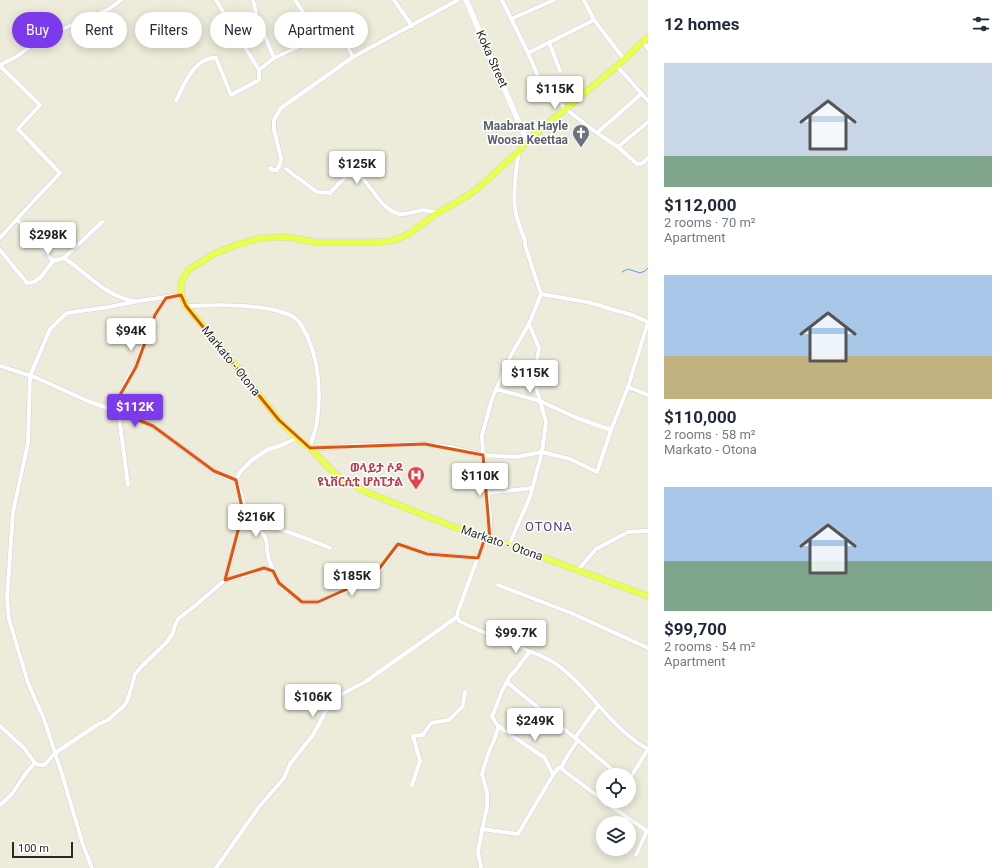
<!DOCTYPE html>
<html lang="en">
<head>
<meta charset="utf-8">
<style>
  :root { --surface:#fff; --page:#f6f6f7; --text:#1f2937; --muted:#747a83; --accent:#7c3aed }
  body { margin:0; font-family:Roboto,"Noto Sans Ethiopic",sans-serif; background:var(--page); color:var(--text); height:100vh; display:flex; flex-direction:column; font-size:15px; white-space:nowrap }
  * { box-sizing:border-box; margin:0 }
  p { font-size:13px; color:var(--muted) }
  .icon { flex:none; width:22px; height:22px; fill:none; stroke:currentColor; stroke-width:2; stroke-linecap:round; stroke-linejoin:round }
  .map { position:relative; flex:1; overflow:hidden }
  .details { display:flex; flex-direction:column; background:var(--surface); width:360px }
  .details>* { flex:none }
  .banner { position:absolute; left:12px; top:12px; width:380px; height:36px; display:flex; gap:8px }
  .tools { position:absolute; left:596px; top:768px; display:grid; gap:8px }
  .tools a { display:grid; place-items:center; width:40px; height:40px; border-radius:50%; background:var(--surface); box-shadow:0 2px 10px #0003; font-size:20px }
  .scale { position:absolute; left:12px; bottom:10px; width:61px; box-sizing:border-box; padding-left:4px; border:2px solid #292929; border-top:0; font-size:11px; line-height:14px; white-space:nowrap; color:#292929; -webkit-text-stroke:3px #fff; paint-order:stroke }
  .price { position:absolute; translate:-50% -34px; padding:0 9px; border-radius:4px; background:#fff; color:#222; font-size:13px; line-height:26px; filter:drop-shadow(0 1px 2px #0008) }
  .price::after { content:''; position:absolute; left:50%; top:24px; width:12px; height:9px; margin-left:-6px; background:inherit; clip-path:polygon(0 0,100% 0,50% 100%) }
  .price.selected { background:var(--accent); color:#fff }
  ul { padding:0; list-style:none }
  li { display:grid; align-content:center; gap:8px; height:212px; padding:0 16px }
  li span { display:grid; place-items:center; height:124px; border-radius:0px; color:#555 }
  li>.icon { margin-inline-start:auto }
  span .icon { width:72px; height:72px; fill:#fffc; stroke-width:1 }
  li b { font-size:17px }
  h2 { display:flex; justify-content:space-between; align-items:center; height:48px; padding:0 16px; font-size:17px }
  .tag { padding:0 14px; border-radius:18px; background:var(--surface); box-shadow:0 2px 10px #0003; font-size:14px; line-height:36px }
  .tag.selected { background:var(--accent); color:#fff }
  main { display:flex; flex:1; min-height:0 }
  .map>svg:first-child { display:block }
  .lines { fill:none; stroke-linecap:round; stroke-linejoin:round }
  .stream { stroke:#619bfa; stroke-width:1 }
  .street-casing { stroke:#d2cee4; stroke-width:5 }
  .secondary-casing { stroke:#d2cee4; stroke-width:6 }
  .primary-casing { stroke:#d4d4d4; stroke-width:7 }
  .street { stroke:#fff; stroke-width:4 }
  .secondary { stroke:#fff; stroke-width:5.5 }
  .primary { stroke:#e9fe4d; stroke-width:6 }
  .marked { fill:none; stroke:#de570d; stroke-width:3; stroke-linejoin:round }
  .labels { text-anchor:middle; stroke-width:3; stroke-linejoin:round; paint-order:stroke }
  .street-label { font-size:12px; fill:#292929; stroke:#fff }
  .worship-label { font-size:12px; font-weight:bold; fill:#5b616d; stroke:#fff; text-anchor:end }
  .health-label { font-size:12px; font-weight:bold; fill:#be3a42; stroke:#fff; text-anchor:end }
  .neighbourhood-label { font-size:13px; letter-spacing:1px; fill:#4f457d; stroke:#fff }
</style>
</head>
<body>
<main>
<div class="map">
<svg width="648" height="868" viewBox="0 0 648 868">
  <rect width="100%" height="100%" fill="#edebd9"/>
  <g class="lines">
    <polyline class="stream" points="622,272 628,269 640,273 645,271 648,268"/>
    <defs>
      <g id="street">
        <polyline points="253,0 257,17 274,58"/>
        <path d="M295,0L316,32L323,25C340,34 345,40 353,57"/>
        <polyline points="394,0 412,26"/>
        <polyline points="502,0 528,53 540,81 566,109 597,133 618,147 637,164 641,164 648,158"/>
        <polyline points="584,0 594,20 624,59"/>
        <polyline points="511,19 554,0"/>
        <polyline points="643,41 648,49"/>
        <polyline points="549,42 560,71"/>
        <polyline points="528,53 594,20"/>
        <polyline points="0,65 16,57 35,43 67,27 109,9 121,0"/>
        <polyline points="0,66 40,105 18,129 60,173 17,219 28,232 53,261"/>
        <polyline points="617,66 648,101"/>
        <polyline points="259,70 274,58 296,48 316,32"/>
        <path d="M176,101C183,85 196,56 216,58L231,95L259,80V70L216,0"/>
        <polyline points="597,133 641,94"/>
        <polyline points="618,147 648,122"/>
        <polyline points="270,168 273,170 277,170 280,164 281,158 274,130 274,120 281,108 353,57 458,0"/>
        <path d="M286,169L317,192L330,193L352,170C356,173 360,176 364,180C375,192 382,210 400,214C406,215 412,212 418,211C424,209 431,211 437,213"/>
        <polyline points="0,238 17,219"/>
        <polyline points="0,250 27,283 34,282 41,277 53,261 64,258 102,222"/>
        <path d="M64,258C86,272 106,297 134,301"/>
        <polyline points="541,294 587,302 632,315 648,322"/>
        <path d="M186,306C216,305 246,304 275,310C280,312 287,313 292,316C300,320 304,330 308,338C319,364 321,393 317,421C316,430 312,439 310,448H326L358,445L425,444L450,447L483,455L482,435L492,399L511,355L529,324"/>
        <polyline points="0,366 37,378 90,402 119,412 153,426 214,471 225,477 236,480"/>
        <polyline points="628,387 648,395"/>
        <polyline points="496,389 540,401 577,418 611,430"/>
        <polyline points="128,485 120,424 119,406 120,395 128,378 136,367 140,353 155,315 166,298"/>
        <polyline points="488,493 532,488"/>
        <polyline points="243,502 266,539 268,556 273,571"/>
        <path d="M257,523C282,529 306,538 330,548"/>
        <path d="M485,538L458,611L457,617L459,621C481,632 504,640 527,650C537,654 550,659 559,666C592,691 612,730 648,749"/>
        <polyline points="490,539 490,515 483,455 516,457 542,452 570,459 597,472 611,430 628,387 648,322"/>
        <path d="M509,545L530,497L542,452L546,422L534,380L539,348L529,324L541,294L525,245V241C522,232 518,223 516,214C512,197 516,169 519,151"/>
        <polyline points="578,570 596,549 628,532 648,531"/>
        <polyline points="225,580 246,575 264,568 273,571 279,583 286,590 302,602 318,602 347,591 372,578 379,571 395,550 398,544 427,554 478,558"/>
        <polyline points="498,585 571,613 648,648"/>
        <polyline points="507,682 575,738"/>
        <polyline points="598,706 575,738 619,775"/>
        <polyline points="0,726 24,748 35,763 39,765 44,765 55,753 97,725 108,720 125,705 129,696 135,674 143,665 166,643 173,633 175,625 179,618 196,605 225,580 239,531 243,512 243,499 236,480 240,472 252,460 267,450 282,445 297,438"/>
        <polyline points="498,726 545,758 553,775"/>
        <polyline points="561,768 568,755 578,740"/>
        <polyline points="629,780 648,749"/>
        <polyline points="412,785 420,761 413,736 423,735 431,723 449,720 463,706 465,692"/>
        <polyline points="615,801 611,806 647,831 636,855"/>
        <polyline points="0,805 12,794 26,773 35,763"/>
        <polyline points="482,829 518,834 553,775 559,767 603,800"/>
        <polyline points="92,868 83,845 62,774 44,719 28,683 9,619 7,599 13,512 28,443 30,376 50,329 67,313 109,307 138,301 181,295"/>
        <polyline points="216,868 259,807 284,778 290,764 313,735 327,709 342,694 365,682 457,617"/>
        <polyline points="481,868 478,851 483,826 487,807 487,793 482,774 488,754 494,740 498,729 498,726 492,717 502,691 510,676 515,671 530,651"/>
      </g>
      <polyline id="secondary" points="466,0 527,141"/>
      <polyline id="primary" points="648,37 617,66 527,141 519,151 477,189 457,202 437,213 409,234 392,241 378,242 313,242 288,237 260,238 236,245 214,254 188,270 181,282 181,295 186,306 220,346 279,420 297,438 310,448 333,472 342,479 366,492 454,527 509,545 648,596"/>
    </defs>
    <use href="#street" class="street-casing"/>
    <use href="#secondary" class="secondary-casing"/>
    <use href="#primary" class="primary-casing"/>
    <use href="#street" class="street"/>
    <use href="#secondary" class="secondary"/>
    <use href="#primary" class="primary"/>
  </g>
  <path class="marked" d="M181,295L186,306L279,420L310,448L425,444L483,455L490,539L485,538L478,558L427,554L398,544L372,578L318,602H302L279,583L273,571L264,568L225,580L243,512L236,480L214,471L153,426L119,412L120,395L136,367L155,315L166,298Z"/>
  <defs>
    <symbol id="church-pin" viewBox="-11 -11 22 30"><path d="M0 17L-7.5 6A9.5 9.5 0 1 1 7.5 6Z" fill="#6b7280" stroke="#fff"/><path d="M-1.2-6h2.4v3.5h3.3v2.4h-3.3V6h-2.4V-.1h-3.3v-2.4h3.3Z" fill="#fff"/></symbol>
    <symbol id="hospital-pin" viewBox="-11 -11 22 30"><path d="M0 17L-7.5 6A9.5 9.5 0 1 1 7.5 6Z" fill="#e0444e" stroke="#fff"/><path d="M-5-5h3v3.5h4V-5h3V5h-3V1.5h-4V5h-3Z" fill="#fff"/></symbol>
  </defs>
  <g fill-rule="evenodd">
    <use href="#church-pin" x="571" y="123" width="20" height="27"/>
    <use href="#hospital-pin" x="406" y="465" width="20" height="27"/>
  </g>
  <g class="labels">
    <g class="street-label">
      <text transform="translate(492 59) rotate(66)" y="4">Koka Street</text>
      <text transform="translate(231 361) rotate(51)" y="4">Markato - Otona</text>
      <text transform="translate(502 543) rotate(19)" y="4">Markato - Otona</text>
    </g>
    <g class="worship-label">
      <text x="568" y="130">Maabraat Hayle<tspan x="568" dy="14">Woosa Keettaa</tspan></text>
    </g>
    <g class="health-label">
      <text x="403" y="472">ወላይታ ሶዶ<tspan x="403" dy="14">ዩኒቨርሲቲ ሆስፒታል</tspan></text>
    </g>
    <g class="neighbourhood-label">
      <text x="549" y="531">OTONA</text>
    </g>
  </g>
</svg>
<div class="tools">
<a><svg class="icon" aria-label="locate" viewBox="0 0 24 24"><circle cx="12" cy="12" r="6"/><path d="M12 2v4M12 18v4M2 12h4M18 12h4"/></svg></a>
<a><svg class="icon" aria-label="layers" viewBox="0 0 24 24"><path d="M12 4l9 5-9 5-9-5zM3 14l9 5 9-5"/></svg></a>
</div>
<div class="scale">100 m</div>
<b class="price" style="left:555px;top:110px">$115K</b>
<b class="price" style="left:357px;top:185px">$125K</b>
<b class="price" style="left:48px;top:256px">$298K</b>
<b class="price" style="left:131px;top:352px">$94K</b>
<b class="price" style="left:530px;top:394px">$115K</b>
<b class="price selected" style="left:135px;top:428px">$112K</b>
<b class="price" style="left:480px;top:497px">$110K</b>
<b class="price" style="left:256px;top:538px">$216K</b>
<b class="price" style="left:352px;top:597px">$185K</b>
<b class="price" style="left:516px;top:654px">$99.7K</b>
<b class="price" style="left:313px;top:718px">$106K</b>
<b class="price" style="left:535px;top:742px">$249K</b>
<div class="banner">
<a class="tag selected">Buy</a>
<a class="tag">Rent</a>
<a class="tag">Filters</a>
<a class="tag">New</a>
<a class="tag">Apartment</a>
</div>
</div>
<section class="details">
<h2>12 homes<svg class="icon" aria-label="filters" viewBox="0 0 24 24"><path d="M4 7h16M4 17h16"/><circle cx="9" cy="7" r="2"/><circle cx="15" cy="17" r="2"/></svg></h2>
<ul>
<li><span style="background:linear-gradient(#c9d6e8 75%,#7fa58c 0)"><svg class="icon" aria-label="home" viewBox="0 0 24 24"><path d="M3 11l9-7 9 7M6 9v11h12V9"/></svg></span><div><b>$112,000</b><p>2 rooms · 70 m²</p><p>Apartment</p></div></li>
<li><span style="background:linear-gradient(#a9c7e8 65%,#c2b280 0)"><svg class="icon" aria-label="home" viewBox="0 0 24 24"><path d="M3 11l9-7 9 7M6 9v11h12V9"/></svg></span><div><b>$110,000</b><p>2 rooms · 58 m²</p><p>Markato - Otona</p></div></li>
<li><span style="background:linear-gradient(#a9c7e8 60%,#7fa58c 0)"><svg class="icon" aria-label="home" viewBox="0 0 24 24"><path d="M3 11l9-7 9 7M6 9v11h12V9"/></svg></span><div><b>$99,700</b><p>2 rooms · 54 m²</p><p>Apartment</p></div></li>
</ul>
</section>
</main>
</body>
</html>
